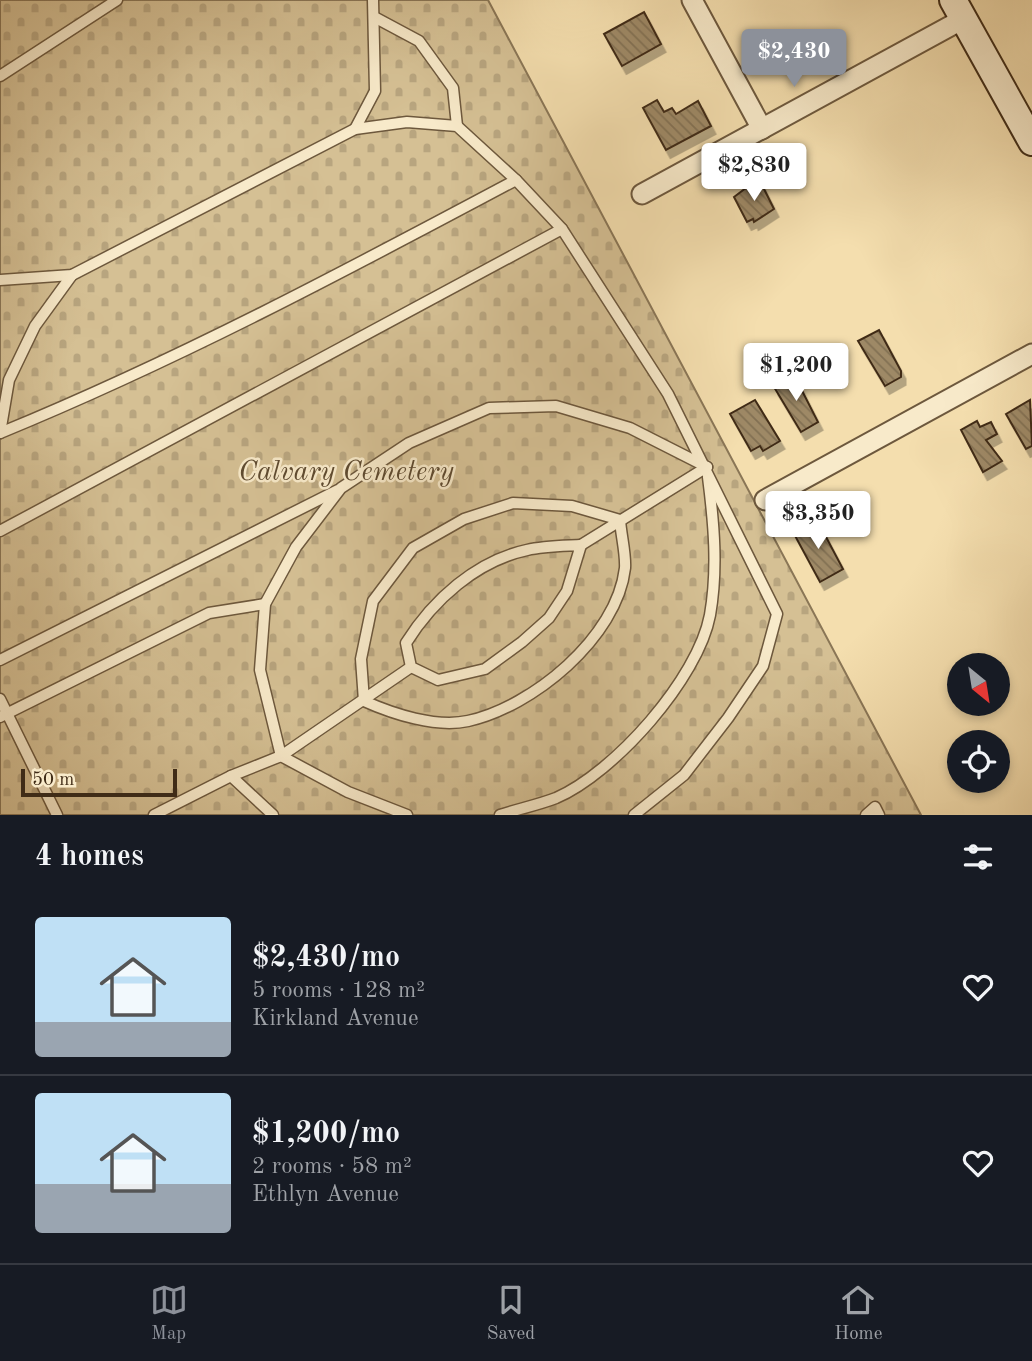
<!DOCTYPE html>
<html lang="en">
<head>
<meta charset="utf-8">
<style>
  :root { --surface:#171b24; --page:#20242c; --text:#f1f3f6; --muted:#9ea1a6; --line:#363941; --accent:#8c9099 }
  body { margin:0; font-family:"Old Standard TT",serif; background:var(--page); color:var(--text); height:100vh; display:flex; flex-direction:column; font-size:26px; white-space:nowrap }
  * { box-sizing:border-box; margin:0 }
  p { font-size:23px; color:var(--muted) }
  .icon { flex:none; width:38px; height:38px; fill:none; stroke:currentColor; stroke-width:2; stroke-linecap:round; stroke-linejoin:round }
  .map { position:relative; height:815px; overflow:hidden }
  .drawer { display:flex; flex-direction:column; background:var(--surface); flex:1 }
  .drawer>* { flex:none }
  .needle { width:46px; rotate:150deg }
  .controls { position:absolute; left:947px; top:653px; display:grid; gap:14px }
  .controls a { display:grid; place-items:center; width:63px; height:63px; border-radius:50%; background:var(--surface); box-shadow:0 4px 10px #0003; font-size:35px }
  .scale { position:absolute; left:21px; bottom:18px; width:156px; box-sizing:border-box; padding-left:7px; border:4px solid #402c17; border-top:0; font-size:19px; line-height:24px; white-space:nowrap; color:#402c17; -webkit-text-stroke:5px #f8eaca; paint-order:stroke }
  .price { position:absolute; translate:-50% -60px; padding:0 16px; border-radius:7px; background:#fff; color:#222; font-size:23px; line-height:46px; filter:drop-shadow(0 2px 4px #0008) }
  .price::after { content:''; position:absolute; left:50%; top:42px; width:21px; height:16px; margin-left:-10px; background:inherit; clip-path:polygon(0 0,100% 0,50% 100%) }
  .price.active { background:var(--accent); color:#fff }
  ul { padding:0; list-style:none }
  li { display:flex; align-items:center; gap:21px; height:175px; padding:0 35px }
  li+li { border-top:2px solid var(--line) }
  li span { display:grid; place-items:center; flex:none; width:196px; height:140px; border-radius:7px; color:#555 }
  li>.icon { margin-inline-start:auto }
  span .icon { width:84px; height:84px; fill:#fffc; stroke-width:1 }
  li b { font-size:30px }
  h2 { display:flex; justify-content:space-between; align-items:center; height:84px; padding:0 35px; font-size:30px }
  .tabs { display:flex; justify-content:space-around; align-items:center; height:98px; border-top:2px solid var(--line); background:var(--surface); font-size:19px; color:var(--muted) }
  .tabs a { display:grid; justify-items:center; gap:4px }
  .tabs .active { color:var(--accent) }
  .map>svg:first-child { display:block }
  .cemetery { fill:url(#cemetery-stones); stroke:#8a7656; stroke-width:2 }
  .building { fill:url(#building-back-hatch); stroke:#402c17; stroke-width:2; filter:url(#shadow) }
  .lines { fill:none; stroke-linecap:round; stroke-linejoin:round }
  .lane-casing { stroke:#6d583d; stroke-width:13 }
  .street-casing { stroke:#6d583d; stroke-width:23 }
  .secondary-casing { stroke:#402c17; stroke-width:30 }
  .lane { stroke:#f8eaca; stroke-width:10 }
  .street { stroke:#f8eaca; stroke-width:19 }
  .secondary { stroke:#f8eaca; stroke-width:26 }
  .labels { text-anchor:middle; stroke-width:5; stroke-linejoin:round; paint-order:stroke }
  .park-label { font-size:28px; font-style:italic; fill:#5e4a30; stroke:#f8eaca }
</style>
</head>
<body>
<div class="map">
<svg width="1032" height="815" viewBox="0 0 1032 815">
  <defs>
    <pattern id="cemetery-stones" width="16" height="16" patternUnits="userSpaceOnUse" patternTransform="scale(1.75)"><rect width="16" height="16" fill="#d5c094"/><path d="M2 7V4a2 2 0 0 1 4 0v3zM10 15v-3a2 2 0 0 1 4 0v3z" fill="#b8a57f"/></pattern>
    <pattern id="building-back-hatch" width="6" height="6" patternUnits="userSpaceOnUse" patternTransform="scale(1.75)"><rect width="6" height="6" fill="#9e8966"/><path d="M-1 5l2 2M0 0l6 6M5-1l2 2" fill="none" stroke="#827053"/></pattern>
    <filter id="shadow"><feDropShadow dx="4.5" dy="8" stdDeviation="0" flood-color="#0004"/></filter>
  </defs>
  <rect width="100%" height="100%" fill="#f4deae"/>
  <filter id="stains"><feTurbulence type="fractalNoise" baseFrequency=".00286" numOctaves="4"/><feColorMatrix values="0 0 0 0 .2 0 0 0 0 .09 0 0 0 0 .02 0 0 0 .5 -.17"/></filter>
  <radialGradient id="worn" r=".72"><stop offset=".6" stop-color="#630" stop-opacity="0"/><stop offset="1" stop-color="#630" stop-opacity=".3"/></radialGradient>
  <polygon class="cemetery" points="0,0 488,0 921,815 0,815"/>
  <g class="building">
    <polygon points="644,12 661,44 622,66 604,34"/>
    <polygon points="657,100 664,112 672,108 676,114 698,101 711,126 666,150 643,108"/>
    <polygon points="761,183 774,209 754,222 753,219 747,222 734,197 750,185 752,188"/>
    <polygon points="879,330 901,371 901,377 885,386 858,341"/>
    <polygon points="794,375 818,422 801,432 774,387 777,382"/>
    <polygon points="755,400 780,441 763,451 760,446 751,451 730,414"/>
    <polygon points="1030,400 1032,446 1026,449 1006,414"/>
    <polygon points="977,421 980,427 991,422 997,434 986,440 1002,461 983,472 961,430"/>
    <polygon points="817,520 843,569 820,582 793,532"/>
  </g>
  <g class="lines">
    <defs>
      <g id="lane">
        <polyline points="376,18 419,41 453,88 457,126"/>
        <polyline points="0,76 117,0"/>
        <polyline points="355,129 375,91 373,0"/>
        <polyline points="516,180 562,229 668,394 777,614 763,666 728,718 684,775 634,815"/>
        <path d="M0,280L72,275L355,129L407,122L457,126L516,180C347,270 178,360 0,433"/>
        <polyline points="0,433 9,380 35,326 72,275"/>
        <path d="M513,503L572,506L620,520C621,535 626,554 625,568C617,638 532,707 468,721C436,728 393,714 364,701L361,659L373,601L413,548L464,519Z"/>
        <polyline points="0,531 562,229"/>
        <path d="M581,545L567,591L549,618L522,642L485,669L438,680L411,667L406,643C433,600 476,561 527,550C544,546 563,546 581,545Z"/>
        <polyline points="581,545 707,467"/>
        <polyline points="0,660 338,490"/>
        <polyline points="0,699 57,815"/>
        <polyline points="0,717 209,613 265,604"/>
        <polyline points="231,776 273,815"/>
        <polyline points="154,815 231,776 281,756 411,667"/>
        <polyline points="407,815 348,792 281,756 260,670 265,604 296,547 341,488 409,443 489,408 556,406 630,428 707,467"/>
        <path d="M500,815C518,809 538,805 556,798C614,773 698,679 710,615C718,569 714,524 708,477"/>
        <polyline points="866,815 875,807 879,815"/>
      </g>
      <g id="street">
        <polyline points="692,0 762,129"/>
        <polyline points="642,194 965,18"/>
        <polyline points="765,500 1032,354"/>
      </g>
      <polyline id="secondary" points="953,0 1032,142"/>
    </defs>
    <use href="#lane" class="lane-casing"/>
    <use href="#street" class="street-casing"/>
    <use href="#secondary" class="secondary-casing"/>
    <use href="#lane" class="lane"/>
    <use href="#street" class="street"/>
    <use href="#secondary" class="secondary"/>
  </g>
  <g class="labels">
    <g class="park-label">
      <text x="346" y="480">Calvary Cemetery</text>
    </g>
  </g>
  <rect width="100%" height="100%" filter="url(#stains)"/>
  <rect width="100%" height="100%" fill="url(#worn)"/>
</svg>
<div class="controls">
<a><svg class="needle" viewBox="-14 -14 28 28"><path d="M0-13l5 13h-10z" fill="#e53935"/><path d="M0 13l5-13h-10z" fill="#9ea1a6"/></svg></a>
<a><svg class="icon" aria-label="locate" viewBox="0 0 24 24"><circle cx="12" cy="12" r="6"/><path d="M12 2v4M12 18v4M2 12h4M18 12h4"/></svg></a>
</div>
<div class="scale">50 m</div>
<b class="price active" style="left:794px;top:89px">$2,430</b>
<b class="price" style="left:754px;top:203px">$2,830</b>
<b class="price" style="left:796px;top:403px">$1,200</b>
<b class="price" style="left:818px;top:551px">$3,350</b>
</div>
<section class="drawer">
<h2>4 homes<svg class="icon" aria-label="filters" viewBox="0 0 24 24"><path d="M4 7h16M4 17h16"/><circle cx="9" cy="7" r="2"/><circle cx="15" cy="17" r="2"/></svg></h2>
<ul>
<li><span style="background:linear-gradient(#bfe0f5 75%,#9aa5b1 0)"><svg class="icon" aria-label="home" viewBox="0 0 24 24"><path d="M3 11l9-7 9 7M6 9v11h12V9"/></svg></span><div><b>$2,430/mo</b><p>5 rooms · 128 m²</p><p>Kirkland Avenue</p></div><svg class="icon" aria-label="heart" viewBox="0 0 24 24"><path d="M12 20l-8-8c-3-5 5-10 8-4 3-6 11-1 8 4z"/></svg></li>
<li><span style="background:linear-gradient(#bfe0f5 65%,#9aa5b1 0)"><svg class="icon" aria-label="home" viewBox="0 0 24 24"><path d="M3 11l9-7 9 7M6 9v11h12V9"/></svg></span><div><b>$1,200/mo</b><p>2 rooms · 58 m²</p><p>Ethlyn Avenue</p></div><svg class="icon" aria-label="heart" viewBox="0 0 24 24"><path d="M12 20l-8-8c-3-5 5-10 8-4 3-6 11-1 8 4z"/></svg></li>
</ul>
</section>
<nav class="tabs">
<a class="active"><svg class="icon" aria-label="map" viewBox="0 0 24 24"><path d="M3 6l6-2 6 2 6-2v14l-6 2-6-2-6 2zM9 4v14M15 6v14"/></svg>Map</a>
<a><svg class="icon" aria-label="saved" viewBox="0 0 24 24"><path d="M7 4h10v16l-5-4-5 4z"/></svg>Saved</a>
<a><svg class="icon" aria-label="home" viewBox="0 0 24 24"><path d="M3 11l9-7 9 7M6 9v11h12V9"/></svg>Home</a>
</nav>
</body>
</html>
